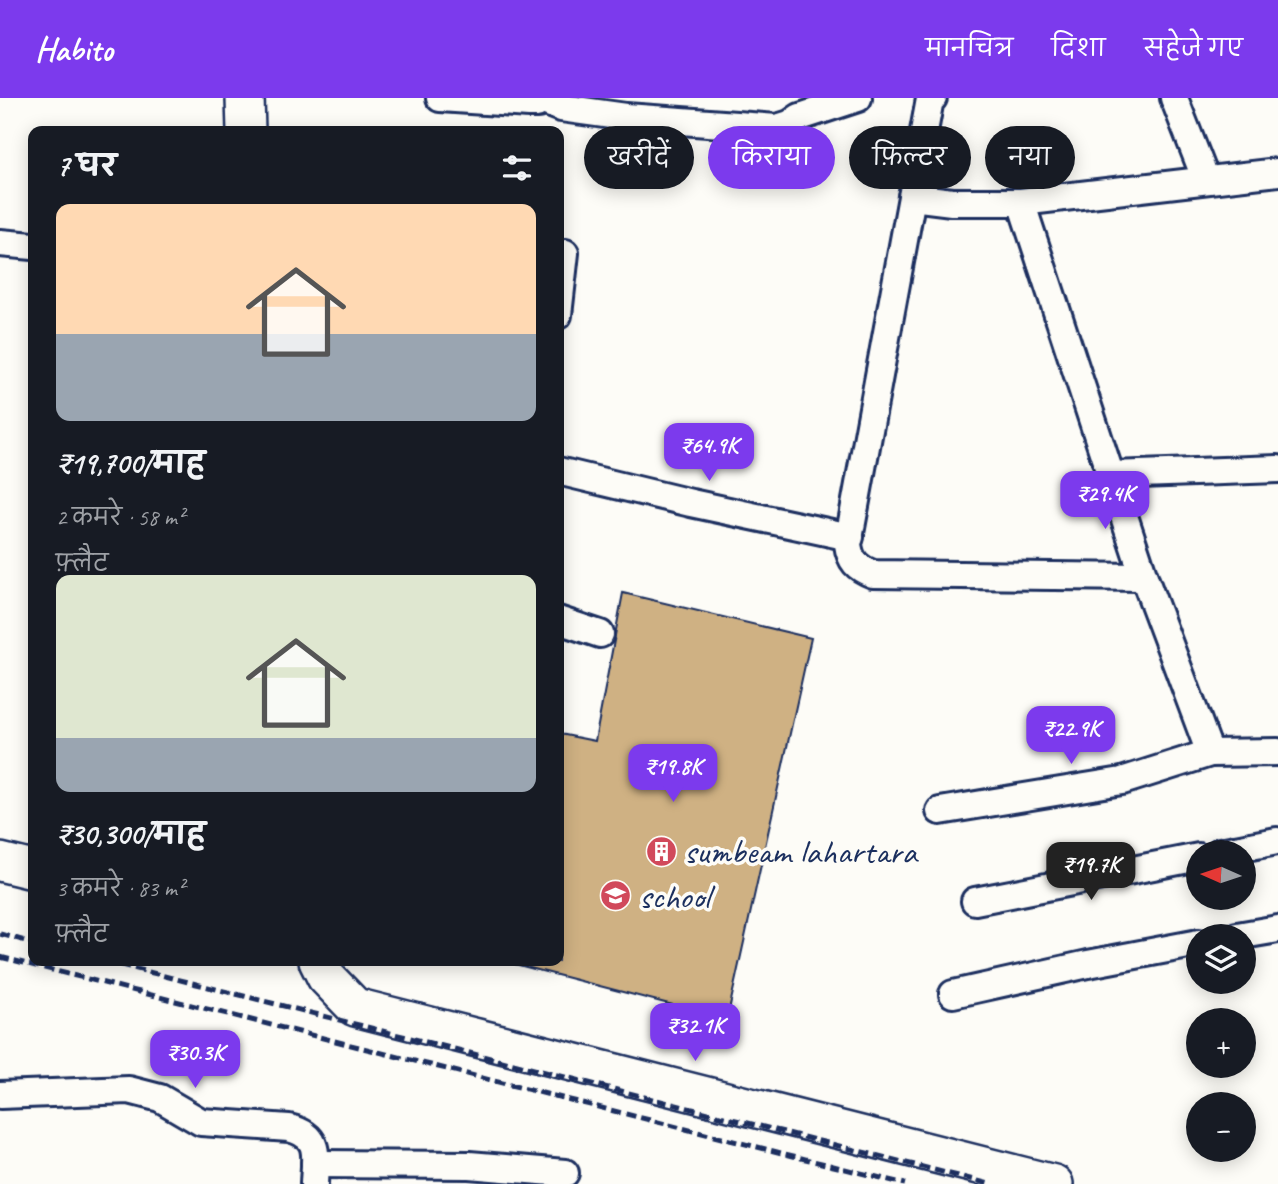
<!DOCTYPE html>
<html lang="hi">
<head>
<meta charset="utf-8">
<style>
  :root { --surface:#171b24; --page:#20242c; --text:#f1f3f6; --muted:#9ea1a6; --accent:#7c3aed }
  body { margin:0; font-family:Caveat,"Playpen Sans Deva",sans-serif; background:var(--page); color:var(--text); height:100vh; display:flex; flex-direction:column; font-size:26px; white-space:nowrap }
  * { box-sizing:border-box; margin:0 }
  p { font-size:23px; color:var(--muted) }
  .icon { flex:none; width:38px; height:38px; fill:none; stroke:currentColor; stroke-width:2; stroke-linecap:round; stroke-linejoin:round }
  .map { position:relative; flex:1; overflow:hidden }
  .panel { position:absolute; left:28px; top:28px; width:536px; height:840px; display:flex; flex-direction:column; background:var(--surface); border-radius:14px; box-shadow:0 4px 18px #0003 }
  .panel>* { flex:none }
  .guide { position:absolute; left:584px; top:28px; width:588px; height:63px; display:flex; gap:14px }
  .needle { width:46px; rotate:273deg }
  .tools { position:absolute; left:1186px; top:742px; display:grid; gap:14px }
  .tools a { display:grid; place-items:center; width:70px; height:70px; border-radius:50%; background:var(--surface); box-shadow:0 4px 18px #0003; font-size:35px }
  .price { position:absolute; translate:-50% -60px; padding:0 16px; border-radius:14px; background:var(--accent); color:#fff; font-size:23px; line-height:46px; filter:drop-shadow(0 2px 4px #0008) }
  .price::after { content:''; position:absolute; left:50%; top:42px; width:21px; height:16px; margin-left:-10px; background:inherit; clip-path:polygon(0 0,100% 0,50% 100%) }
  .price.on { background:#222; color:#fff }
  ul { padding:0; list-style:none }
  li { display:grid; align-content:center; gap:14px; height:371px; padding:0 28px }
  li span { display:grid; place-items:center; height:217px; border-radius:14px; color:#555 }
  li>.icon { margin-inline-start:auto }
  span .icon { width:126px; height:126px; fill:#fffc; stroke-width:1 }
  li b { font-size:30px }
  h2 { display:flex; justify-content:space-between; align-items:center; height:84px; padding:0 28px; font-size:30px }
  .tag { padding:0 24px; border-radius:32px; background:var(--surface); box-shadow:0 4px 18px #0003; font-size:24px; line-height:63px }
  .tag.on { background:var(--accent); color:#fff }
  header { display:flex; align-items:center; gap:42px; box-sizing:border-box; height:98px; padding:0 35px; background:var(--accent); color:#fff }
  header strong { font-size:33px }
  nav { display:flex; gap:38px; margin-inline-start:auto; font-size:24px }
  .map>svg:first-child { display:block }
  .building { fill:#cfb183; stroke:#1b2f5e; stroke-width:2 }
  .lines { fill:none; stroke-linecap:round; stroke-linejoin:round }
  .street-casing { stroke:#1b2f5e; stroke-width:32 }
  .secondary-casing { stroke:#1b2f5e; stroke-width:42 }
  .street { stroke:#fdfcf7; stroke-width:26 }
  .secondary { stroke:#fdfcf7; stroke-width:37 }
  .rail { stroke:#1b2f5e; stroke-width:5; stroke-dasharray:10 5; stroke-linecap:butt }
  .labels { text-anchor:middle; stroke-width:7; stroke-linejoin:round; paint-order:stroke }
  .poi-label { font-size:35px; fill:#1b2f5e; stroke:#fdfcf7; text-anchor:start }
</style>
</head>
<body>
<header>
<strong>Habito</strong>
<nav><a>मानचित्र</a><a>दिशा</a><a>सहेजे गए</a></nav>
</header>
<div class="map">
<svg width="1278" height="1086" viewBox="0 0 1278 1086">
  <rect width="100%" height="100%" fill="#fdfcf7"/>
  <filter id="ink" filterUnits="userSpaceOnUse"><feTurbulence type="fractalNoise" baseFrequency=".0143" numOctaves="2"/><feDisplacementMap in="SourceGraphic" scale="14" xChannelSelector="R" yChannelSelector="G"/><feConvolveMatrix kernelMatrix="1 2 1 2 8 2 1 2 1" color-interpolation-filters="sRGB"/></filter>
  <g filter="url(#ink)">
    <polygon class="building" points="623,495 811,540 727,921 503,863 558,863 558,644 560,636 595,643"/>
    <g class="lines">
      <defs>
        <g id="street">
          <polyline points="440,0 529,6 537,6 544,0"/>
          <path d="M933,0L930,1L848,446C850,463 857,470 873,476L1144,479"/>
          <polyline points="1174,0 1206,82"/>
          <polyline points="543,3 561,10 626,19 777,30 790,26 800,19 858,0"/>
          <polyline points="912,99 952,104 1021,104 1278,74"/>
          <polyline points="1021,104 1144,479 1210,655 1278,654"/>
          <polyline points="0,145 33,148"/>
          <polyline points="558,217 565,155"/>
          <polyline points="558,373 691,405 850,439"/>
          <polyline points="1112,377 1278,371"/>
          <polyline points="558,522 600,536"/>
          <polyline points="940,713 1122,683 1210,655"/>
          <polyline points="1220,754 1277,743"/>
          <polyline points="975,803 1199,759"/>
          <polyline points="1237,838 1278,831"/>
          <polyline points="953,896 1088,866 1199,845"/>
          <path d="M0,997L129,992L160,1000L201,1024L289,1030C322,1038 315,1058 314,1086"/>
          <polyline points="315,1066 469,1067 565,1075"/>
        </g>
        <g id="secondary">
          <polyline points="245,0 246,33"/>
          <polyline points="0,764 33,772"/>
          <polyline points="318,863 326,879 355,909 1054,1086"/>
        </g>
      </defs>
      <use href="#street" class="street-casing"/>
      <use href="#secondary" class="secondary-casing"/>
      <use href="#street" class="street"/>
      <use href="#secondary" class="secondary"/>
      <g class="rail">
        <polyline points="0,836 33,845"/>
        <polyline points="0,859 905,1086"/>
        <polyline points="105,863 990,1086"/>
      </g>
    </g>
  </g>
  <defs>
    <symbol id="building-disc" viewBox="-11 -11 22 22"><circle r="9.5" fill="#d1495b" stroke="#fdfcf7"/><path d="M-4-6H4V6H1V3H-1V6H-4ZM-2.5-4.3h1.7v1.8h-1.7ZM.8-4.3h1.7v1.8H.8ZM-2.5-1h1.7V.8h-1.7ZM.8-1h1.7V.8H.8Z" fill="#fff"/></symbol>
    <symbol id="university-disc" viewBox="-11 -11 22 22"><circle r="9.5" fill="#d1495b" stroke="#fdfcf7"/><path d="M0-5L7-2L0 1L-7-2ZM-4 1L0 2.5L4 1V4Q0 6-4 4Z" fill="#fff"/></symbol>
  </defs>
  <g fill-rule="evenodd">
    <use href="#building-disc" x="644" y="736" width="35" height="35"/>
    <use href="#university-disc" x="598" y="780" width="35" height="35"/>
  </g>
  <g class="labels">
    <g class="poi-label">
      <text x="684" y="765">sumbeam lahartara</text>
      <text x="639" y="810">school</text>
    </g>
  </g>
</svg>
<div class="tools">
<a><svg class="needle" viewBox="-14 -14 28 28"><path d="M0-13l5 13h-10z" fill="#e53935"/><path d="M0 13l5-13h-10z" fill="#9ea1a6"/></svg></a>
<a><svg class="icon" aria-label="layers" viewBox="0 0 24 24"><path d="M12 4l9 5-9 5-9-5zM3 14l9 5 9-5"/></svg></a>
<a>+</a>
<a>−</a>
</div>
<b class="price" style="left:709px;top:385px">₹64.9K</b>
<b class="price" style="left:1105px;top:433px">₹29.4K</b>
<b class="price" style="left:1071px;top:668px">₹22.9K</b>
<b class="price" style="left:673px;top:706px">₹19.8K</b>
<b class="price on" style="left:1091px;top:804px">₹19.7K</b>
<b class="price" style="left:695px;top:965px">₹32.1K</b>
<b class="price" style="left:195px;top:992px">₹30.3K</b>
<div class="guide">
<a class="tag">खरीदें</a>
<a class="tag on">किराया</a>
<a class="tag">फ़िल्टर</a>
<a class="tag">नया</a>
</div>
<section class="panel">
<h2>7 घर<svg class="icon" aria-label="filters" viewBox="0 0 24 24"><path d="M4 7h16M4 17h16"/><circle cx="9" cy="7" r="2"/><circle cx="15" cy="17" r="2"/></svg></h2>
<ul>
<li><span style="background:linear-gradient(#ffd9b3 60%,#9aa5b1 0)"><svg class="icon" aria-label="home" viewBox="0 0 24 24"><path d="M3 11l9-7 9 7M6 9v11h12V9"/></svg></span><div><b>₹19,700/माह</b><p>2 कमरे · 58 m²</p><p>फ़्लैट</p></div></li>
<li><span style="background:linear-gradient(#dfe7d0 75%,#9aa5b1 0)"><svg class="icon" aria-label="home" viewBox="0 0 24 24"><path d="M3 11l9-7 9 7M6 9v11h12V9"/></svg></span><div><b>₹30,300/माह</b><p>3 कमरे · 83 m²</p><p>फ़्लैट</p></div></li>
</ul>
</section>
</div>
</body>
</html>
